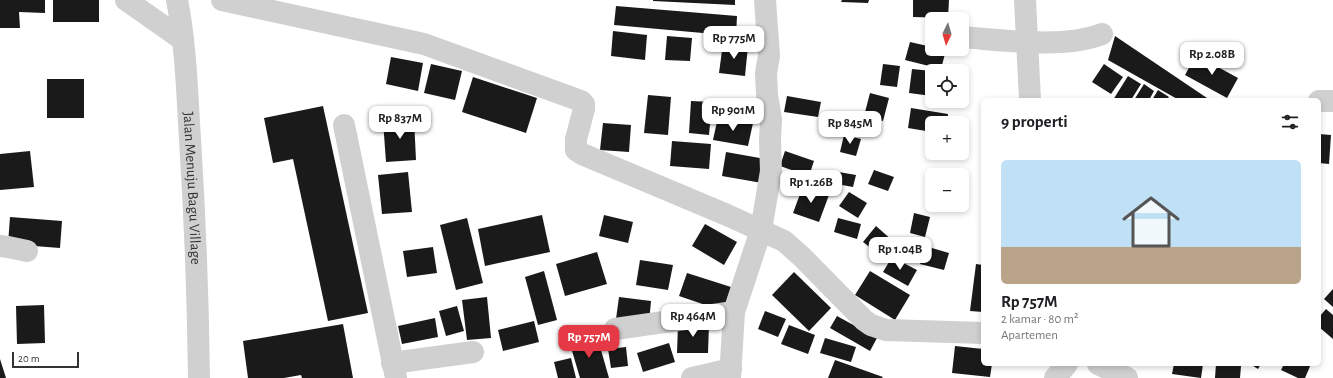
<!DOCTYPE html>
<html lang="id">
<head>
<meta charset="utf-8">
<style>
  :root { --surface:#fff; --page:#f6f6f6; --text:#202124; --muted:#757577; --line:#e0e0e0; --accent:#e63946 }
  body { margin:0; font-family:"Alegreya Sans",sans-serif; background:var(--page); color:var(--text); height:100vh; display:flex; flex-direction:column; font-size:15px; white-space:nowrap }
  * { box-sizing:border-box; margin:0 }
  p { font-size:13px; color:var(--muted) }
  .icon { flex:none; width:22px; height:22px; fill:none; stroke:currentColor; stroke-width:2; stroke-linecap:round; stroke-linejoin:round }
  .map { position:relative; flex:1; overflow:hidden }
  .drawer { position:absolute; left:981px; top:98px; width:340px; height:268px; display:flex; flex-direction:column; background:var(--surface); border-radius:6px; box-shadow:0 2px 6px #0003 }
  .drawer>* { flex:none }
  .needle { width:26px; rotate:185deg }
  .fabs { position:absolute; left:925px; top:12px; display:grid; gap:8px }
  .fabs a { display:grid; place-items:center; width:44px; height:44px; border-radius:6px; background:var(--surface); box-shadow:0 2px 6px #0003; font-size:20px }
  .scale { position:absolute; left:12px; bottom:10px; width:67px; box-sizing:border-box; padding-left:4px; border:2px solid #333; border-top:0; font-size:11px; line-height:14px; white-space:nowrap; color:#333; -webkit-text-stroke:3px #fff; paint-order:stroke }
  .price { position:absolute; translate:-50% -34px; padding:0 9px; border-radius:8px; background:#fff; color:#222; font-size:13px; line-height:26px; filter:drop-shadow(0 1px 2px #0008) }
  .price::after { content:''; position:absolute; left:50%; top:24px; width:12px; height:9px; margin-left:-6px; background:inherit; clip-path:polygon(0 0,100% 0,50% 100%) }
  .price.on { background:var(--accent); color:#fff }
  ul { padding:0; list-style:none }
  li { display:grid; align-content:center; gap:8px; height:212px; padding:0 20px }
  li+li { border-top:1px solid var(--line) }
  li span { display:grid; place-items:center; height:124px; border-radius:6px; color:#555 }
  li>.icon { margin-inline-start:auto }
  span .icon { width:72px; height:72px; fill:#fffc; stroke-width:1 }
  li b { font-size:17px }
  h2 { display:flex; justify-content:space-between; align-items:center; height:48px; padding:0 20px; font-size:17px }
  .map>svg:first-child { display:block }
  .building { fill:#1a1a1a }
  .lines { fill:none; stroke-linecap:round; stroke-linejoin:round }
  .minor { stroke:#d0d0d0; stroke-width:22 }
  .labels { text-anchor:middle; stroke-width:4; stroke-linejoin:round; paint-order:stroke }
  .street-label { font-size:15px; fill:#333; stroke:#fff }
</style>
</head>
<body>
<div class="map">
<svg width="1333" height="378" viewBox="0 0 1333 378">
  <rect width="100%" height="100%" fill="#fff"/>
  <g class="building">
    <polygon points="0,0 45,0 45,13 19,12 20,28 0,28"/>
    <rect x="53" y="0" width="46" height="22"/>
    <polygon points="653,0 735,0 735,5 653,1"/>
    <polygon points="842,0 869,0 868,3 841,2"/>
    <polygon points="913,0 949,0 948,18 913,17"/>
    <polygon points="616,6 737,16 736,36 614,25"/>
    <polygon points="613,31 647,35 645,60 611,56"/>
    <polygon points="667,36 692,38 690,61 665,60"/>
    <polygon points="1115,36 1210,100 1179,100 1108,60"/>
    <polygon points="910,42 932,47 932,49 946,50 941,69 905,60"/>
    <polygon points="723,43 748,46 745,76 719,73"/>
    <polygon points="1196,55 1238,78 1227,98 1185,75"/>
    <polygon points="391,57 423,63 418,91 386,84"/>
    <polygon points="431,64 462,71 455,100 424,93"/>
    <polygon points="883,64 900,66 897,87 880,85"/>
    <polygon points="1104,64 1123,77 1111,94 1092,82"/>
    <polygon points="912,69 932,71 932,96 909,93"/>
    <polygon points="1128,76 1141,84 1131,100 1113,100"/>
    <polygon points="473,77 537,98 526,133 462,112"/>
    <rect x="47" y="79" width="37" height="39"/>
    <polygon points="1144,84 1154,91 1149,100 1134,100"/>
    <polygon points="1158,90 1169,97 1166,100 1152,100"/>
    <polygon points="870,93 889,98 883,121 864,116"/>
    <polygon points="648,95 671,97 668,135 644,133"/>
    <polygon points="787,96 821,102 818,117 784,112"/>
    <polygon points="691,101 712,102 709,135 689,133"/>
    <polygon points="323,106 368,313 328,321 293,159 273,163 264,118"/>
    <polygon points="911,108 948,114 947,123 932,123 932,132 908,128"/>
    <polygon points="718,117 753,123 748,146 713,140"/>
    <polygon points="414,119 416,160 386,162 383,121"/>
    <polygon points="603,123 631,125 629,152 600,150"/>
    <polygon points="1319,134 1331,135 1329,164 1319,163"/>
    <polygon points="844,135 861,139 856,156 840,152"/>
    <polygon points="672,141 711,144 709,169 670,166"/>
    <polygon points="30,151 34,187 0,190 0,154"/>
    <polygon points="785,151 814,161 809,176 780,166"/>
    <polygon points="726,152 766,159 762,183 722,176"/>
    <polygon points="874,170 894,177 888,191 868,184"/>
    <polygon points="833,171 856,175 853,187 831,183"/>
    <polygon points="408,172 412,212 382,214 378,175"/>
    <polygon points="803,186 829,195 819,222 793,213"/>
    <polygon points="849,192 867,203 858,218 839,206"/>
    <polygon points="914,213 930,217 925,237 910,233"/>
    <polygon points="542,215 550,252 485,266 478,229"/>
    <polygon points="604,215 633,222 628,243 599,236"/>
    <polygon points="10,217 62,221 60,248 8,244"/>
    <polygon points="467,218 483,283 456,290 440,225"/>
    <polygon points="838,218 861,224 857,239 834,232"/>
    <polygon points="705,224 737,242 724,265 692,246"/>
    <polygon points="876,226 893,241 881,256 863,242"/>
    <polygon points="925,246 949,253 944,270 920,264"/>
    <polygon points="433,247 437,273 407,277 403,251"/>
    <polygon points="597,252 607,284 565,296 556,264"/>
    <polygon points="892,257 917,270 908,286 883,272"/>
    <polygon points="640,260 673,265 668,290 636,285"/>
    <polygon points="976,264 983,265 983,312 970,311"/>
    <polygon points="544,271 557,320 538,325 525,277"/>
    <polygon points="870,271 910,295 895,320 855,295"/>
    <polygon points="794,272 831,308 809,331 772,295"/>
    <polygon points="687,273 731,287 723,311 679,296"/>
    <polygon points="1333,289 1333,307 1324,299"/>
    <polygon points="487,297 491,338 467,340 462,300"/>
    <polygon points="619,297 651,301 649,323 616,319"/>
    <polygon points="44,305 45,343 17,344 16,306"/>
    <polygon points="457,306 464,331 446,336 439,311"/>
    <polygon points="1326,309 1333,315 1333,339 1319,327 1319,317"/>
    <polygon points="765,311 786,319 778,337 758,329"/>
    <polygon points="837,316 877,338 870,351 830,328"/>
    <polygon points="435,318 438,337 402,344 398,326"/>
    <polygon points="534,321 539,342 503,351 498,330"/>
    <polygon points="343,324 353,378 302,378 301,375 284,378 248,378 243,341"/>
    <polygon points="678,324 709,324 708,353 677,353"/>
    <polygon points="789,325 815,335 808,354 781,344"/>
    <polygon points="597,336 609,378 580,378 570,344"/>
    <polygon points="825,338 856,347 851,362 820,353"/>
    <polygon points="669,343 675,362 643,372 637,353"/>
    <polygon points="955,346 983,349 983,364 992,364 990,377 952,373"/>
    <polygon points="626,347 628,366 611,368 608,349"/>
    <polygon points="571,358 576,378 558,378 554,362"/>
    <polygon points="0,359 6,378 0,378"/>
    <polygon points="835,360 883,377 882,378 828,378"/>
    <polygon points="1174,364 1203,364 1201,378 1172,374"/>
    <polygon points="1216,364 1241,366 1240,378 1215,378"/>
    <polygon points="1250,364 1261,364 1258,369"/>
    <polygon points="1284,364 1311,364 1305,378 1298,378 1281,370"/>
  </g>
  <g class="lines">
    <g class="minor">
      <polyline points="126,0 183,40"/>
      <path id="s1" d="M177,0C186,46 187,92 190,139C195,218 198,298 199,378"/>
      <polyline points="222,0 424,44 581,101 584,104 584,109 576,139 576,150 582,154 727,215 784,241 802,257 864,320 871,325 886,330 983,333"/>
      <polyline points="1025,0 1030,100"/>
      <path d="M962,37C1002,40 1065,49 1102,34"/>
      <polyline points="1319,101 1333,101"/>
      <polyline points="344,125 396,378"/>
      <polyline points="0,246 8,247 27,251"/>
      <polyline points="734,312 761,230 771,171 770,141 771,119 767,95 766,73 769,56 765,0"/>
      <polyline points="615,329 734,312 730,378"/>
      <polyline points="392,363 473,352"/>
      <polyline points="1098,364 1127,378"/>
      <polyline points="692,378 731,369"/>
      <polyline points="1055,378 1067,364"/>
    </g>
  </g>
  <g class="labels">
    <g class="street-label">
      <text dy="5" stroke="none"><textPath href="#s1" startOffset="189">Jalan Menuju Bagu Village</textPath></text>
    </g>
  </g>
</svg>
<div class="fabs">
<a><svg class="needle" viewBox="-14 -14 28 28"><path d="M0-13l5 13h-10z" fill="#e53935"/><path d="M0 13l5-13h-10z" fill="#757577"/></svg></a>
<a><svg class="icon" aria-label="locate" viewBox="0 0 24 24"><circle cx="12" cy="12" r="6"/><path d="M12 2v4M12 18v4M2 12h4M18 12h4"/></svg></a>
<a>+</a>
<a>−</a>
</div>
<div class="scale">20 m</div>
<b class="price" style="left:734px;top:60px">Rp 775M</b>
<b class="price" style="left:1212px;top:76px">Rp 2.08B</b>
<b class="price" style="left:733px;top:132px">Rp 901M</b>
<b class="price" style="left:400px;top:140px">Rp 837M</b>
<b class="price" style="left:850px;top:145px">Rp 845M</b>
<b class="price" style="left:811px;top:204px">Rp 1.26B</b>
<b class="price" style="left:900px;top:271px">Rp 1.04B</b>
<b class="price" style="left:693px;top:338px">Rp 464M</b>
<b class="price on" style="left:589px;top:359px">Rp 757M</b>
<section class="drawer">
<h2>9 properti<svg class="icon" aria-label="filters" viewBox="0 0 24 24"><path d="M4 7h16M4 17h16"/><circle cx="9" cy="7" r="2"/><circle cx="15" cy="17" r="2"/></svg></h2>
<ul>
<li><span style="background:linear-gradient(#bfe0f5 70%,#b9a48a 0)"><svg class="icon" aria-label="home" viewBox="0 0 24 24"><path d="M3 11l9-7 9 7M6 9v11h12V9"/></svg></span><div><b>Rp 757M</b><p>2 kamar · 80 m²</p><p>Apartemen</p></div></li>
</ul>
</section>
</div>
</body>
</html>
